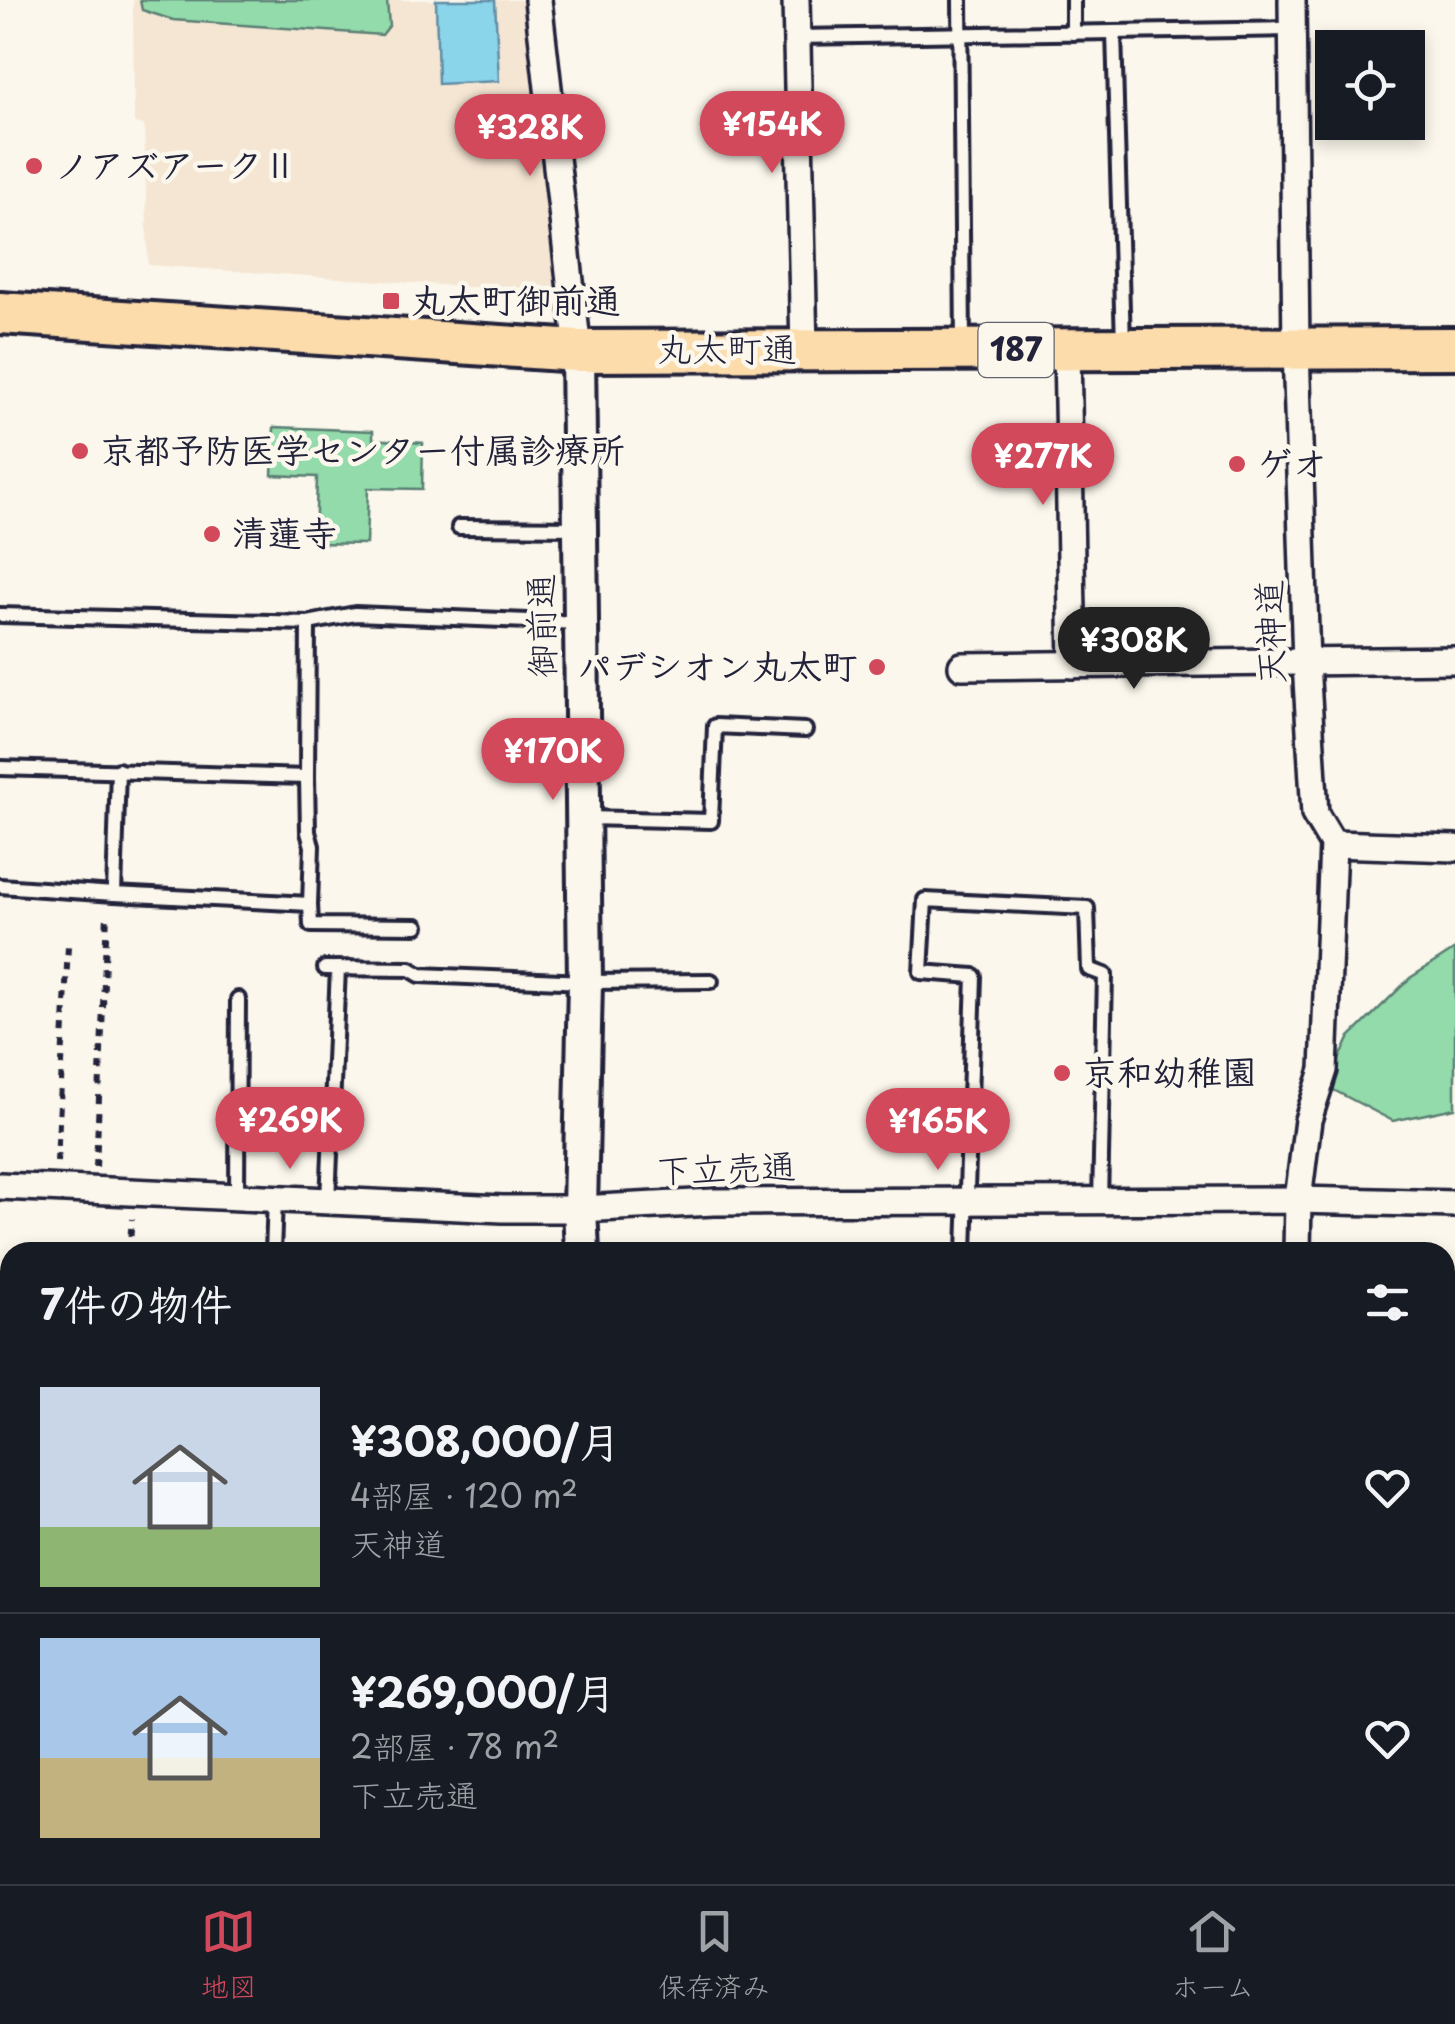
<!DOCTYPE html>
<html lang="ja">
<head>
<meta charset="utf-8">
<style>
  :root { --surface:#171b24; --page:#20242c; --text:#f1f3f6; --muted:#9ea1a6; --line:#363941; --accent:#d1495b }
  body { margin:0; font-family:"Playpen Sans","Klee One",sans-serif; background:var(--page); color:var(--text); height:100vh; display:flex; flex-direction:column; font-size:38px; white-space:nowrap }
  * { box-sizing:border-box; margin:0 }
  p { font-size:32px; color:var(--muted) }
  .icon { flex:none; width:55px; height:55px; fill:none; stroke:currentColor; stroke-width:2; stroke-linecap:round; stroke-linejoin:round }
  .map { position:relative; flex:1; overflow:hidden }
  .panel { position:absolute; left:0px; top:1242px; width:1455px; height:642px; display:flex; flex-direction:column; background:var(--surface); border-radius:30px 30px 0 0; box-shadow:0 5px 15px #0003 }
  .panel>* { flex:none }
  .fabs { position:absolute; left:1315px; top:30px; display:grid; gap:20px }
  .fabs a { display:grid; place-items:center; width:110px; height:110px; border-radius:0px; background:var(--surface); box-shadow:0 5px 15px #0003; font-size:50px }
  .price { position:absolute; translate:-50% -85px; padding:0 22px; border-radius:35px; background:var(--accent); color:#fff; font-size:32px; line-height:65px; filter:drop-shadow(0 2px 5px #0008) }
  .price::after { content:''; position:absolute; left:50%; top:60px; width:30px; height:22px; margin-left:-15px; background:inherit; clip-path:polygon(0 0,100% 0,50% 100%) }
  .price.selected { background:#222; color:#fff }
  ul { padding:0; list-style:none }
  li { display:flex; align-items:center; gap:30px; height:250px; padding:0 40px }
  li+li { border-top:2px solid var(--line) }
  li span { display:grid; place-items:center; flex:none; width:280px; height:200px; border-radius:0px; color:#555 }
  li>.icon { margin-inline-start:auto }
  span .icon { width:120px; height:120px; fill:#fffc; stroke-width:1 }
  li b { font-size:42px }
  h2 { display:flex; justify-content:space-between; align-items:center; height:120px; padding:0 40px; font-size:42px }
  .tabs { display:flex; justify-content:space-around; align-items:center; height:140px; border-top:2px solid var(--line); background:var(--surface); font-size:28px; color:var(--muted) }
  .tabs a { display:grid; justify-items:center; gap:5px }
  .tabs .selected { color:var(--accent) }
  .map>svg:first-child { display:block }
  .built { fill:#f5e6d3 }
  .green { fill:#93dbab; stroke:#5a7e73; stroke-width:2.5 }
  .water { fill:#8bd5eb; stroke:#618da5; stroke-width:2.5 }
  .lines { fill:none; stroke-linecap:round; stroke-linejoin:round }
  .service-casing { stroke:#22223b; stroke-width:20 }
  .minor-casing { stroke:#22223b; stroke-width:32 }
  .tertiary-casing { stroke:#22223b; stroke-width:40 }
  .primary-casing { stroke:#22223b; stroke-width:48 }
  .path { stroke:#22223b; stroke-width:6; stroke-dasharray:8 8; stroke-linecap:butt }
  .service { stroke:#fbf7ec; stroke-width:12 }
  .minor { stroke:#fbf7ec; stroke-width:25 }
  .tertiary { stroke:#fbf7ec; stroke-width:32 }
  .primary { stroke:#fcdcab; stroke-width:40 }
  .poi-dot { fill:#d1495b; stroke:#fbf7ec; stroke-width:4 }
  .labels { text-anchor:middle; stroke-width:9; stroke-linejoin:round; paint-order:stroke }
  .shield { fill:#fbf7ec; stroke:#636270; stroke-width:2.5 }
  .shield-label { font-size:32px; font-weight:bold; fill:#22223b }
  .poi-label { font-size:35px; font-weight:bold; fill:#22223b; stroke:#fbf7ec; text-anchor:start }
  .street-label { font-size:35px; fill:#22223b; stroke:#fbf7ec }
</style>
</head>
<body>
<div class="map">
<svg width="1455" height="1884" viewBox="0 0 1455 1884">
  <rect width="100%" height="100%" fill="#fbf7ec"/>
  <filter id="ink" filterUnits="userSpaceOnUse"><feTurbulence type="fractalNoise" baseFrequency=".01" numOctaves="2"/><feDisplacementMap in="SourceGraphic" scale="20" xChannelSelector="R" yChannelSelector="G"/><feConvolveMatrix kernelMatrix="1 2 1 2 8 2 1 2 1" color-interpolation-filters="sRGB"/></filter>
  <g filter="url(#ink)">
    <polygon class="built" points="133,0 528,0 551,197 556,293 148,265 144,125 134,123"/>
    <g class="green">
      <polygon points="140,0 387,0 389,26 382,35 173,20 142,10"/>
      <polygon points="274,427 373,431 373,439 423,443 422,489 368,488 366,544 315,543 317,477 272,475"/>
      <polygon points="1455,949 1455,1108 1393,1121 1326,1086 1350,1037 1410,978"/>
    </g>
    <polygon class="water" points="436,0 495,0 499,81 438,84"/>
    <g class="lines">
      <defs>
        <g id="service">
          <polyline points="960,0 963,342"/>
          <polyline points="1114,32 1123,344"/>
          <polyline points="1073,33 1073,0"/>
          <polyline points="796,37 1293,29"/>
          <polyline points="459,527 579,528"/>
          <polyline points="0,615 308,623 355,614 580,623"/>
          <polyline points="0,768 307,777"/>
          <polyline points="118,770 114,894 310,904 312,846 308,832 307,777 308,623"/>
          <polyline points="587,818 711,821 715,726 805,730"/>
          <polyline points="0,886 114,894"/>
          <polyline points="310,904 311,925 417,926"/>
          <polyline points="325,968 410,969 420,975 585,982 711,981"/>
          <polyline points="237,1197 238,999"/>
          <polyline points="328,1201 338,968"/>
          <polyline points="273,1252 275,1199"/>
          <polyline points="965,1252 974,976 921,972 925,900 1087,908 1089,969 1105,975 1100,1202"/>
          <polyline points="0,1855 10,1855"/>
          <polyline points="21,1884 21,1875"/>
          <polyline points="89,1884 89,1875"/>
        </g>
        <g id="minor">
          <polyline points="538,0 578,351"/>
          <polyline points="796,0 804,350"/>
          <polyline points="1292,0 1296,348 1306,663 1315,814 1333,844 1324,1070 1308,1120 1298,1200 1297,1252"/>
          <polyline points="1067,350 1073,665"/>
          <polyline points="962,666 1455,660"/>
          <polyline points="1333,844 1455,848"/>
          <polyline points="0,1186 503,1209 580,1209 714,1202 1298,1200 1455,1204"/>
          <polyline points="1445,1686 1455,1686"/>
          <polyline points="584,1884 584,1875"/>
          <polyline points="1297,1884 1297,1875"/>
        </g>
        <polyline id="tertiary" points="578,351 585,982 580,1209 582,1252"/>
        <polyline id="primary" points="0,313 578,351 1455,348"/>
      </defs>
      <use href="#service" class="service-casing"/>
      <use href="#minor" class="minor-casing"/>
      <use href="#tertiary" class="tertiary-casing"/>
      <use href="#primary" class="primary-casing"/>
      <g class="path">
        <polyline points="57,1162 68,946"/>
        <polyline points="96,1167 107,914"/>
        <polyline points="129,1252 132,1219"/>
        <polyline points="371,1884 371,1875"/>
        <polyline points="941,1884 941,1875"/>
      </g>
      <use href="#service" class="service"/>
      <use href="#minor" class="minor"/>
      <use href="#tertiary" class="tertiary"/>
      <use href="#primary" class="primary"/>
    </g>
  </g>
  <g class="poi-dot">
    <circle cx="34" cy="166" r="10"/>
    <rect x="381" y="291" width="20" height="20" rx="5"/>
    <circle cx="80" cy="451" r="10"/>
    <circle cx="1237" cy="464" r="10"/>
    <circle cx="212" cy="534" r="10"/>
    <circle cx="877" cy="667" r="10"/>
    <circle cx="1062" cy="1073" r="10"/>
  </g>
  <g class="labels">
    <rect class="shield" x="978.5" y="323" width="75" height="54" rx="8"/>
    <g class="shield-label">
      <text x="1016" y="361">187</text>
    </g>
    <g class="poi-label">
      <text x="54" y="178">ノアズアークⅡ</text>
      <text x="411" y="313">丸太町御前通</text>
      <text x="100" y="463">京都予防医学センター付属診療所</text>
      <text x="1257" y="476">ゲオ</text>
      <text x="232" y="546">清蓮寺</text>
      <text x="857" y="679" text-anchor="end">パデシオン丸太町</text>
      <text x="1082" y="1085">京和幼稚園</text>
    </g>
    <g class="street-label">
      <text x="727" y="362">丸太町通</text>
      <text transform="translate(542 626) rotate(-91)" y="12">御前通</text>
      <text transform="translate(1271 632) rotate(-92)" y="12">天神道</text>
      <text transform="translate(726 1169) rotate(-2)" y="12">下立売通</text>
    </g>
  </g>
</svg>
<div class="fabs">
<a><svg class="icon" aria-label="locate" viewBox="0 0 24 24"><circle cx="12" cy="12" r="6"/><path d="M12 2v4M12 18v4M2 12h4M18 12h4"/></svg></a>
</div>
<b class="price" style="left:772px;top:176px">¥154K</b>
<b class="price" style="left:530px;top:179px">¥328K</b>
<b class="price" style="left:1043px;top:508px">¥277K</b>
<b class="price selected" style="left:1134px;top:692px">¥308K</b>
<b class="price" style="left:553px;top:803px">¥170K</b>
<b class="price" style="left:290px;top:1172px">¥269K</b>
<b class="price" style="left:938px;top:1173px">¥165K</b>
<section class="panel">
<h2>7件の物件<svg class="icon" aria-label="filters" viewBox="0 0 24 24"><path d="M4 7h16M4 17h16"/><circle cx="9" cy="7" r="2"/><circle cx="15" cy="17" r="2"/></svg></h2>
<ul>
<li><span style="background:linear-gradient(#c9d6e8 70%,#8fb573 0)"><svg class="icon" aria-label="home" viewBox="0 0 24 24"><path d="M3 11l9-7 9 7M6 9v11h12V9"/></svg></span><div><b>¥308,000/月</b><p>4部屋 · 120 m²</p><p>天神道</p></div><svg class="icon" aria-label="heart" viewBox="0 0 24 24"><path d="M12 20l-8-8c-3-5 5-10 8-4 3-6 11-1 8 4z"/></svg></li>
<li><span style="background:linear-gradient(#a9c7e8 60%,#c2b280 0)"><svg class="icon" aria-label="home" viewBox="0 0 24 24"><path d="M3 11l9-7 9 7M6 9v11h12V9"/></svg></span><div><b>¥269,000/月</b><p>2部屋 · 78 m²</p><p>下立売通</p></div><svg class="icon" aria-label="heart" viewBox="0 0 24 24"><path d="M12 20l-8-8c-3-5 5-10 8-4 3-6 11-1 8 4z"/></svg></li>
</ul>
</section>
</div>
<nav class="tabs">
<a class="selected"><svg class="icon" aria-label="map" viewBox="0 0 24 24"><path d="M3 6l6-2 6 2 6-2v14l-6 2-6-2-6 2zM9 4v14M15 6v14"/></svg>地図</a>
<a><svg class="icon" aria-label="saved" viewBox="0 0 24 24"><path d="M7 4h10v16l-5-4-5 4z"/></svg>保存済み</a>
<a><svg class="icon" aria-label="home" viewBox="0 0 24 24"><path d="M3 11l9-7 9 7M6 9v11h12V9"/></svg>ホーム</a>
</nav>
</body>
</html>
